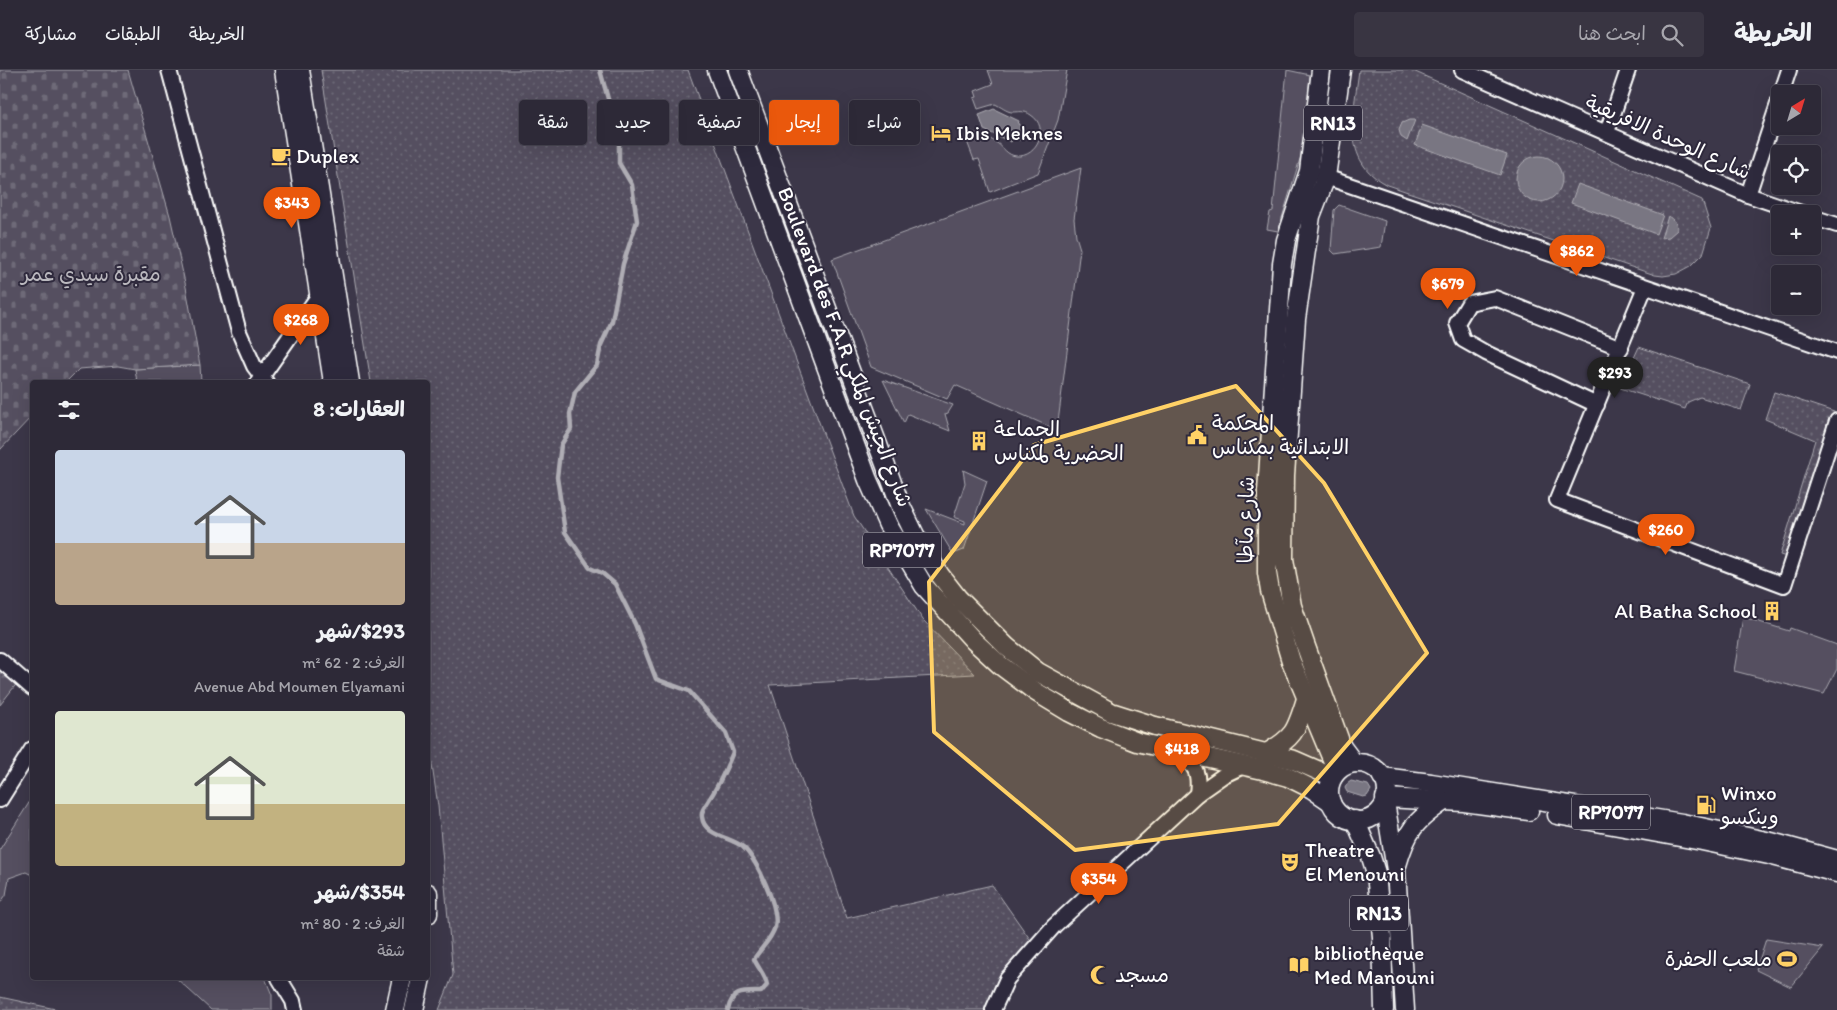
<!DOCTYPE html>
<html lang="ar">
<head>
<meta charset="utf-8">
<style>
  :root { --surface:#2d2937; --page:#393542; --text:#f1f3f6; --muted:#a7a6ad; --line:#484552; --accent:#ea580c }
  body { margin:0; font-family:Itim,"Playpen Sans Arabic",sans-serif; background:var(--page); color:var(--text); direction:rtl; height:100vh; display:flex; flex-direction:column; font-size:19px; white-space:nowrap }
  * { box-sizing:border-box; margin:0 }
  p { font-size:16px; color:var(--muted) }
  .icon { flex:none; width:28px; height:28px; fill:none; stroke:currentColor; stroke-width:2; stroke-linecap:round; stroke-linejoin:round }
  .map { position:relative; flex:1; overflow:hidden; direction:ltr }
  .side { position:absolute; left:30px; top:310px; width:400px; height:600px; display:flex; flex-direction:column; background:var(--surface); border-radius:5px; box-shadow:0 5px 20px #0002,0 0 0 1px var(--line); direction:rtl }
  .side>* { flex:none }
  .top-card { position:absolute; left:445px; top:30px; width:475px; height:45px; direction:rtl; display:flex; gap:10px }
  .needle { width:32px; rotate:38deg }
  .fabs { position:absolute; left:1771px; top:15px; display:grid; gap:10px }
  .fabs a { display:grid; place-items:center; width:50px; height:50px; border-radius:5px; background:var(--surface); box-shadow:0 5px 20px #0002,0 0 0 1px var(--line); font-size:25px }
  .price { position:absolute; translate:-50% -42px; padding:0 11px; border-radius:18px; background:var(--accent); color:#fff; font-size:16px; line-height:32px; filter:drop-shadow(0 1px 2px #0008) }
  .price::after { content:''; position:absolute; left:50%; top:30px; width:15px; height:11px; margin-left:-8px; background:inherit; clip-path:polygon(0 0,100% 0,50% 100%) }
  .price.on { background:#222; color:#fff }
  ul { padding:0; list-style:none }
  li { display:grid; align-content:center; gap:10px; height:265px; padding:0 25px }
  li span { display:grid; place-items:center; height:155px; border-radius:5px; color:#555 }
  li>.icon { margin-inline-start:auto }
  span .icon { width:90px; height:90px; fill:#fffc; stroke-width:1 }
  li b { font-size:21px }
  h2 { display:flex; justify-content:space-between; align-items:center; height:60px; padding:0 25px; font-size:21px }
  .tag { padding:0 18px; border-radius:5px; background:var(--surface); box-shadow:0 5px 20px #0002,0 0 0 1px var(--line); font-size:18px; line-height:45px }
  .tag.on { background:var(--accent); color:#fff }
  header { display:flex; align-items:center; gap:30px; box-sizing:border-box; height:70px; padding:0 25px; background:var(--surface); border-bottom:1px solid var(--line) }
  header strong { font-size:24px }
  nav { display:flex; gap:28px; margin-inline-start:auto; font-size:18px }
  .search { width:350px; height:45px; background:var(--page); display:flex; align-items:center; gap:12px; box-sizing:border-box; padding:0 18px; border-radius:5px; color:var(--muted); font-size:19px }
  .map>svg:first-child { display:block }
  .grass { fill:#555060; stroke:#aaa8b0 }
  .forest { fill:url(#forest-firs); stroke:#aaa8b0 }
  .cemetery { fill:url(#cemetery-stones); stroke:#aaa8b0 }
  .park { fill:url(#park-dots); stroke:#aaa8b0 }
  .water { fill:#797682; stroke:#afadb4 }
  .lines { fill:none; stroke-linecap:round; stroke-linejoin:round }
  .stream { stroke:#afadb4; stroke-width:4.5 }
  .minor-casing { stroke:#fff; stroke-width:18 }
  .major-casing { stroke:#fff; stroke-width:21 }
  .minor { stroke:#2f2a3d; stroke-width:14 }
  .major { stroke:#2f2a3d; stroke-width:18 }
  .marked { fill:#ffd166; fill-opacity:0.2; stroke:#ffd166; stroke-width:4; stroke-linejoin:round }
  .labels { text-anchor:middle; stroke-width:4; stroke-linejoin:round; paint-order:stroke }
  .shield { fill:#2f2a3d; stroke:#c1bfc5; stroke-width:1 }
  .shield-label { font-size:20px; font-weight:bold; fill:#fff }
  .poi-label { font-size:21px; fill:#fff; stroke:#2f2a3d; text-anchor:start }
  .street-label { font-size:21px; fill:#fff; stroke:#2f2a3d }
  .park-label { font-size:21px; fill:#bbb9bf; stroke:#2f2a3d }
</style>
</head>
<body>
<header>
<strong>الخريطة</strong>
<div class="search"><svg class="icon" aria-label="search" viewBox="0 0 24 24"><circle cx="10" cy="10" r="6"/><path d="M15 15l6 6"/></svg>ابحث هنا</div>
<nav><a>الخريطة</a><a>الطبقات</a><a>مشاركة</a></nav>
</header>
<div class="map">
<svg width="1837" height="940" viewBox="0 0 1837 940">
  <defs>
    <pattern id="forest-firs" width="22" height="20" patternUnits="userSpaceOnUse" patternTransform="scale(1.25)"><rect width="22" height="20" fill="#555060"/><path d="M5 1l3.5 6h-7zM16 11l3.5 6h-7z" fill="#6e6a78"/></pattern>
    <pattern id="cemetery-stones" width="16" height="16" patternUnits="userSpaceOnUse" patternTransform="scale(1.25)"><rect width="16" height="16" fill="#555060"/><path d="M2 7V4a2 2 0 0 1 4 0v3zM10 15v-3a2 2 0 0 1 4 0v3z" fill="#6e6a78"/></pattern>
    <pattern id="park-dots" width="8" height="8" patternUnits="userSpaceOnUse" patternTransform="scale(1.25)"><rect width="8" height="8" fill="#555060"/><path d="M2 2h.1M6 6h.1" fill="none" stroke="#6e6a78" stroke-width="1.8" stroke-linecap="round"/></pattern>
  </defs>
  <rect width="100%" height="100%" fill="#3c3749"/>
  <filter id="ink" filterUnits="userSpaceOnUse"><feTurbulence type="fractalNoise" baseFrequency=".02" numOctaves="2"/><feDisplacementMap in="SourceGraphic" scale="10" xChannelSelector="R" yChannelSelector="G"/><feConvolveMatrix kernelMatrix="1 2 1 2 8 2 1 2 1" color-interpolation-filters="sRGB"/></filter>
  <g filter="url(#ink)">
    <g class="grass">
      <path d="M988,0H1067L1058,50L1038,103L990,122L979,89L974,90L965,66L972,62C980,65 990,68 997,73C1004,78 1007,85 1016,86C1038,88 1050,57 1031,45C1024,40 1020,42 1012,42C1007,42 1000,36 995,34L978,39L974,28L977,27L975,21L993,14Z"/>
      <polygon points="1287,0 1310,5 1303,79 1278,161 1267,159 1270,142 1273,141"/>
      <polygon points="1081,98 1074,149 1076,166 1080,179 1057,360 955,315 947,329 871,297 832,189"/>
      <polygon points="1339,135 1385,151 1381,177 1335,184 1331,180 1334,140"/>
      <polygon points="200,295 201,312 137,312 135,299"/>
      <polygon points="883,310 953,335 948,343 945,344 950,361 908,344 904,353"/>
      <polygon points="963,400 987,411 964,480 953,484 926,439 965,454 965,451 954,447 965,413"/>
      <polygon points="1743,547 1789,561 1790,558 1837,575 1837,599 1824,624 1734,601"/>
      <polygon points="32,728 32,805 26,802 9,808 6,825 0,833 0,779"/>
      <polygon points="1766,869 1823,878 1791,917 1756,900"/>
      <polygon points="176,908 265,908 272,925 272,940 211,940"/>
    </g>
    <polygon class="forest" points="0,597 18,612 0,635"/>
    <polygon class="cemetery" points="0,0 128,0 170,146 186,217 200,295 135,299 118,296 79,299 66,312 32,312 32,346 0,380"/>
    <g class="park">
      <polygon points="321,0 688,0 854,446 923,550 975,604 770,615 847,848 992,815 1032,872 998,912 984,940 439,940 453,905 438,736 428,668 428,312 371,312"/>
      <path d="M1359,0H1411L1702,130L1711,158L1703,184L1691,196L1676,204L1663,206L1655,205L1387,115C1340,91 1354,42 1359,0Z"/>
      <polygon points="1639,277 1750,314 1741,340 1700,327 1688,332 1685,339 1620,318"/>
      <polygon points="1774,322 1834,342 1787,487 1780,485 1815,370 1765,349"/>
      <polygon points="0,927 60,940 0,940"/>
    </g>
    <g class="water">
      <polygon points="994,39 1019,51 1018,54 1024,59 1026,63 1021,70 1013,69 1011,72 984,60 979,45"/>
      <polygon points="1409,50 1415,50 1407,71 1401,67 1399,60 1402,53"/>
      <polygon points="1422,55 1507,85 1500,105 1415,75"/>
      <circle cx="1539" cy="109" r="23"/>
      <polygon points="1578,114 1663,145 1656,164 1571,133"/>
      <path d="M1668,146C1675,149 1677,153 1677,160L1669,167L1661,168Z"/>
      <polygon points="1351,711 1368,715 1371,720 1367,726 1363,727 1347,722 1345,718 1347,714"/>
    </g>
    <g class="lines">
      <path class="stream" d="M600,0L613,47L611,60L619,74V93L632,115L637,151L623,194L612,251L601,275L597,295L575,322L570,344L571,359L561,375L557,407L565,462L590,498L602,503L615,514L635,554L656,609L689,621L726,663L733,682C725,702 719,715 707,733C704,738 701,741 702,747C704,766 731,767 743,777C757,790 780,839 775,857C771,870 761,878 754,889C758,898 766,906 767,915L761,922C744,922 732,920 728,940"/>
      <defs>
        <g id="minor">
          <polyline points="169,0 239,262 254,296 266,312"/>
          <polyline points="1462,0 1748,125 1804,144"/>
          <polyline points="1781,24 1789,0"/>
          <polyline points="1607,62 1628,0"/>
          <polyline points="1317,104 1837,282"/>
          <polyline points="1748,125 1780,28"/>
          <polyline points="1812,147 1837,155"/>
          <polyline points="1645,217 1557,430 1784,515 1837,351"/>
          <polyline points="258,312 319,225"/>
          <polyline points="1597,335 1486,283 1463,270 1457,253 1469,233 1495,228 1621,278"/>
          <polyline points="0,590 32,618"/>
          <path d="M1178,682C1195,696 1200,701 1197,724"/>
          <polyline points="0,730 32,679"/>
          <polyline points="279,908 293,931 295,940"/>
          <polyline points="993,940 1007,909 1054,856 1197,724 1224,705 1243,696"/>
        </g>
        <g id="major">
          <polyline points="284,0 333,312"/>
          <polyline points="300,0 350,312"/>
          <polyline points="717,0 868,410 888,455 924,516 974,571 1000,595 1036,622 1069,642 1101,658 1137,672 1263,700 1288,707 1312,719 1331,732"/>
          <polyline points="738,0 900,434 915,465 940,505 958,528 1007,577 1038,602 1111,642 1155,656 1294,690 1333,707"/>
          <polyline points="1321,0 1309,101 1286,170 1282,194 1267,422 1267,503 1270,521 1291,591 1337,701"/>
          <polyline points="1341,0 1326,107 1311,146 1296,249 1285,405 1284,489 1292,536 1305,574 1342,677 1354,693"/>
          <path d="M1265,684C1295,667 1296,661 1306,629"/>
          <circle cx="1358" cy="722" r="29"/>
          <polyline points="1382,707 1431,713 1682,753 1771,772 1837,790"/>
          <polyline points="1385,728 1464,732 1529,741"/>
          <polyline points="1385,732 1396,800 1405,940"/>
          <polyline points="1557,745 1702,771 1769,785 1837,803"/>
          <polyline points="1355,750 1371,787 1376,803 1382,867 1384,940"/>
          <path d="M1397,795C1407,760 1415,751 1444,731"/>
          <polyline points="428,823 428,844"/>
          <polyline points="395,940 402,908"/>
          <polyline points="414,940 421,908"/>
        </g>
      </defs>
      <use href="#minor" class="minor-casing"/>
      <use href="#major" class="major-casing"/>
      <use href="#minor" class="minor"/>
      <use href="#major" class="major"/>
    </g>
  </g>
  <path class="marked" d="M1236,316L1324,413L1427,583L1278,754L1075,780L934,662L929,512L1034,375Z"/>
  <defs>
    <symbol id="hotel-bare" viewBox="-9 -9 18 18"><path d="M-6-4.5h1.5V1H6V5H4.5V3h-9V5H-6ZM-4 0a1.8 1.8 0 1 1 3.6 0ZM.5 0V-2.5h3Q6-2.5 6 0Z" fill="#ffd166" stroke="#2f2a3d" stroke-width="2.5" paint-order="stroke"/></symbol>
    <symbol id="cafe-bare" viewBox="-9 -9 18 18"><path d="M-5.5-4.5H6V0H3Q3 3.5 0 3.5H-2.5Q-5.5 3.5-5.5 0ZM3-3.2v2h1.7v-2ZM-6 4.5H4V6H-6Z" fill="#ffd166" stroke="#2f2a3d" stroke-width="2.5" paint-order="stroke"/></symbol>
    <symbol id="civic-bare" viewBox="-9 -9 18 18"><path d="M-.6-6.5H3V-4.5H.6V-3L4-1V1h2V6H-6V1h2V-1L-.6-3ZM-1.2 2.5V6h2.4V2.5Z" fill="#ffd166" stroke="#2f2a3d" stroke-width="2.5" paint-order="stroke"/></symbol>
    <symbol id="building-bare" viewBox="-9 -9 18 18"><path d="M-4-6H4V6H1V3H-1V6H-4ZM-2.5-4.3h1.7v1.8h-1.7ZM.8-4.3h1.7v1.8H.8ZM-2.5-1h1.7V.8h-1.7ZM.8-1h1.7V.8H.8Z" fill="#ffd166" stroke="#2f2a3d" stroke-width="2.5" paint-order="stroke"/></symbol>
    <symbol id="fuel-bare" viewBox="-9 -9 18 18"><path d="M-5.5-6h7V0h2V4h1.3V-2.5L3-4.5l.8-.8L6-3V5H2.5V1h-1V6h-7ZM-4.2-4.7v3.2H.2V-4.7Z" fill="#ffd166" stroke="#2f2a3d" stroke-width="2.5" paint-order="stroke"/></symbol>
    <symbol id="theatre-bare" viewBox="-9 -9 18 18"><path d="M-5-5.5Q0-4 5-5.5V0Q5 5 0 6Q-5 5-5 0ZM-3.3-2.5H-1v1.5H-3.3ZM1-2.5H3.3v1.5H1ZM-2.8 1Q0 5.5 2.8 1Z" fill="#ffd166" stroke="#2f2a3d" stroke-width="2.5" paint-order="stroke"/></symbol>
    <symbol id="stadium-bare" viewBox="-9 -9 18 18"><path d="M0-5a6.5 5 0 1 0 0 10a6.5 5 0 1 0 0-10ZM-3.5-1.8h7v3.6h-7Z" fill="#ffd166" stroke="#2f2a3d" stroke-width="2.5" paint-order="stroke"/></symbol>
    <symbol id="library-bare" viewBox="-9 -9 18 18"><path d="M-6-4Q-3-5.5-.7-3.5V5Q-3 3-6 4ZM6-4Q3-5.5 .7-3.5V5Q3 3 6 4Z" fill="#ffd166" stroke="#2f2a3d" stroke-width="2.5" paint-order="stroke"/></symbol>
    <symbol id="mosque-bare" viewBox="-9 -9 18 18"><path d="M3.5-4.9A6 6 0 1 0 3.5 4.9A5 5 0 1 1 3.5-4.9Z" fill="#ffd166" stroke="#2f2a3d" stroke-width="2.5" paint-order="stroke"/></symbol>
  </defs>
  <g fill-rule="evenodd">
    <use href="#hotel-bare" x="927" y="49" width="28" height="28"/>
    <use href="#cafe-bare" x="267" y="72" width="28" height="28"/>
    <use href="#civic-bare" x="1183" y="351" width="28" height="28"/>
    <use href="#building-bare" x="965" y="357" width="28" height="28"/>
    <use href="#building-bare" x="1758" y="527" width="28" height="28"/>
    <use href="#fuel-bare" x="1692" y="721" width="28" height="28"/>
    <use href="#theatre-bare" x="1276" y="778" width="28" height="28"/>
    <use href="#stadium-bare" x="1773" y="875" width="28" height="28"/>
    <use href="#library-bare" x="1285" y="881" width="28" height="28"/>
    <use href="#mosque-bare" x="1086" y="891" width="28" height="28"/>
  </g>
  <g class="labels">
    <g class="shield">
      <rect x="1304" y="35.5" width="58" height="35" rx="4"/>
      <rect x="863" y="462.5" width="78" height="35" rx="4"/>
      <rect x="1572" y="724.5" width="78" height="35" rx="4"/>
      <rect x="1350" y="825.5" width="58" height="35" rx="4"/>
    </g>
    <g class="shield-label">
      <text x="1333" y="60">RN13</text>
      <text x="902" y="487">RP7077</text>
      <text x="1611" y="749">RP7077</text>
      <text x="1379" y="850">RN13</text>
    </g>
    <g class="poi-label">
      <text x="956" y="70">Ibis Meknes</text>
      <text x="296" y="93">Duplex</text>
      <text x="1212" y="360">المحكمة<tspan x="1212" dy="24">الابتدائية بمكناس</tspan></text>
      <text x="994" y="366">الجماعة<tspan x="994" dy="24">الحضرية لمكناس</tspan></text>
      <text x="1757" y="548" text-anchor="end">Al Batha School</text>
      <text x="1721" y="730">Winxo<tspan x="1721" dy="24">وينكسو</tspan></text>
      <text x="1305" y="787">Theatre<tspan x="1305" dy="24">El Menouni</tspan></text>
      <text x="1314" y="890">bibliothèque<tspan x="1314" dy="24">Med Manouni</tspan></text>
      <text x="1772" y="896" text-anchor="end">ملعب الحفرة</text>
      <text x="1115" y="912">مسجد</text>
    </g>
    <g class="street-label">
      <text transform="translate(1668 67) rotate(24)" y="7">شارع الوحدة الافريقية</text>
      <text transform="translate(845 277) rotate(69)" y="7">Boulevard des F.A.R شارع الجيش الملكي</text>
      <text transform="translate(1246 450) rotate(-89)" y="7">شارع مآطا</text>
    </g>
    <g class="park-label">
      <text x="91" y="211">مقبرة سيدي عمر</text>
    </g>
  </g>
</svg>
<div class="fabs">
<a><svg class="needle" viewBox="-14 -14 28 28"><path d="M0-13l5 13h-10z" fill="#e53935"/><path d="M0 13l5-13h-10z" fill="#a7a6ad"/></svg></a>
<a><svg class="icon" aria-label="locate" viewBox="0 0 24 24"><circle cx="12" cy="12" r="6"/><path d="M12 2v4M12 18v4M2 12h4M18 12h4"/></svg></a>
<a>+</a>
<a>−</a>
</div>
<b class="price" style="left:292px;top:159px">$343</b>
<b class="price" style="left:1577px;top:207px">$862</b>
<b class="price" style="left:1448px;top:240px">$679</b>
<b class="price" style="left:301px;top:276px">$268</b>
<b class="price on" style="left:1615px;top:329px">$293</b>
<b class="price" style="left:1666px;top:486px">$260</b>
<b class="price" style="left:1182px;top:705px">$418</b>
<b class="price" style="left:1099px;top:835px">$354</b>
<div class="top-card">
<a class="tag">شراء</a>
<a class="tag on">إيجار</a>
<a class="tag">تصفية</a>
<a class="tag">جديد</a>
<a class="tag">شقة</a>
</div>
<section class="side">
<h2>العقارات: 8<svg class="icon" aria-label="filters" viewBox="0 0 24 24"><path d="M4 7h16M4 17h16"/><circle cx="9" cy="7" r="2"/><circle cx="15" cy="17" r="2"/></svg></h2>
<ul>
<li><span style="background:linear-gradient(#c9d6e8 60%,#b9a48a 0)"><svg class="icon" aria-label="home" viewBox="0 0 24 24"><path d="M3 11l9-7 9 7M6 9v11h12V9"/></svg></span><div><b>$293/شهر</b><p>الغرف: 2 · 62 m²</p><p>Avenue Abd Moumen Elyamani</p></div></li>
<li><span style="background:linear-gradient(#dfe7d0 60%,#c2b280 0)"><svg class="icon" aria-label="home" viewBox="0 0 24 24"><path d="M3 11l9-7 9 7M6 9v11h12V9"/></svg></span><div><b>$354/شهر</b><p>الغرف: 2 · 80 m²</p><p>شقة</p></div></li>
</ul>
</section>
</div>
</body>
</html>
